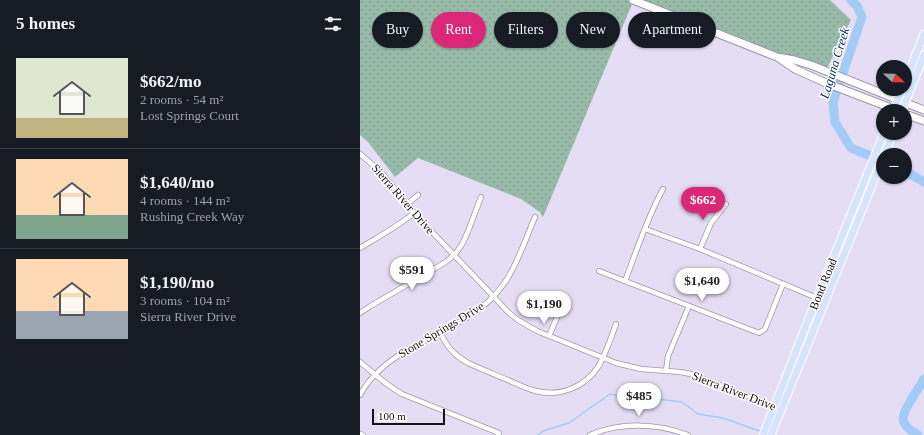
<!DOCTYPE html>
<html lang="en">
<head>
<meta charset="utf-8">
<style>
  :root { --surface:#171b24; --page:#242831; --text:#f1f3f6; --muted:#9ea1a6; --line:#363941; --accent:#db2777 }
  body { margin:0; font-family:Georgia,serif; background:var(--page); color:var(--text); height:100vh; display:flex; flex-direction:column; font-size:15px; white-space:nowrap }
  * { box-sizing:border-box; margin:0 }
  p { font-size:13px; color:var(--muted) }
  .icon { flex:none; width:22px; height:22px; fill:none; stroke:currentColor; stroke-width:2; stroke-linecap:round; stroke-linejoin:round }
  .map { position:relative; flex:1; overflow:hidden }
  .sheet { display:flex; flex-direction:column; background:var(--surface); width:360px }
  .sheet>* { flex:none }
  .top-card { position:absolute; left:12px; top:12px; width:380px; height:36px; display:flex; gap:8px }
  .needle { width:26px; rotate:112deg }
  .controls { position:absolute; left:516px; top:60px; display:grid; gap:8px }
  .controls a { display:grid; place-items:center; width:36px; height:36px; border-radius:50%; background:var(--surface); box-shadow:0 1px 3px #0004; font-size:20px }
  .scale { position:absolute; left:12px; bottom:10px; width:73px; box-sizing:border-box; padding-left:4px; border:2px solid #141119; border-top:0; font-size:11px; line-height:14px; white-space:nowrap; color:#141119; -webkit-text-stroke:3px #fff; paint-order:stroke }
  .price { position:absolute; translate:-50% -34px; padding:0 9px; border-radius:14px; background:#fff; color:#222; font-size:13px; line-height:26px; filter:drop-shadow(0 1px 2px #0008) }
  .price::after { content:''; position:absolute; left:50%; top:24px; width:12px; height:9px; margin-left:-6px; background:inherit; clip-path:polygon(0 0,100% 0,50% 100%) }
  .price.active { background:var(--accent); color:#fff }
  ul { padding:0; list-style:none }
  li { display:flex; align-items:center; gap:12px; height:100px; padding:0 16px }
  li+li { border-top:1px solid var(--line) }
  li span { display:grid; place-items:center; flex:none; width:112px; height:80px; border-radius:0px; color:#555 }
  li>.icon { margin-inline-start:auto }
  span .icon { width:48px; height:48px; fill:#fffc; stroke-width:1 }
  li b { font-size:17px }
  h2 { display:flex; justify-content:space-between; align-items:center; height:48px; padding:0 16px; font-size:17px }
  .pill { padding:0 14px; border-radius:18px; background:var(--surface); box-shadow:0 1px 3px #0004; font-size:14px; line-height:36px }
  .pill.active { background:var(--accent); color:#fff }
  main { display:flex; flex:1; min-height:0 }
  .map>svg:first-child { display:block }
  .grass { fill:url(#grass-dots) }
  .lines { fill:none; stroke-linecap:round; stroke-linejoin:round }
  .stream { stroke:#a2cbf5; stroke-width:1.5 }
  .river { stroke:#a2cbf5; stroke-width:9 }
  .minor-casing { stroke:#9d96ab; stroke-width:6 }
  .secondary-casing { stroke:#9d96ab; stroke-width:9 }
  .primary-casing { stroke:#fff; stroke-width:9 }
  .minor { stroke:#fff; stroke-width:4.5 }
  .secondary { stroke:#fff; stroke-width:7 }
  .primary { stroke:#d6e5fc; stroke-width:7 }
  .labels { text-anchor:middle; stroke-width:3; stroke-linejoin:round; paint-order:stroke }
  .street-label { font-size:12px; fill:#141119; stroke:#fff }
  .water-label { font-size:13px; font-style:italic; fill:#023056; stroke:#fff }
</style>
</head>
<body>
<main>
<section class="sheet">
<h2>5 homes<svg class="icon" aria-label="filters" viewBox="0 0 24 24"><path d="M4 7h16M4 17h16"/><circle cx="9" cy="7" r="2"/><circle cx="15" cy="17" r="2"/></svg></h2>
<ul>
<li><span style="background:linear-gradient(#dfe7d0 75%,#c2b280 0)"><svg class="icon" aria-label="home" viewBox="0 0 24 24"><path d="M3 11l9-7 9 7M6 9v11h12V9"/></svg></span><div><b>$662/mo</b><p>2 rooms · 54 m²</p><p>Lost Springs Court</p></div></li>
<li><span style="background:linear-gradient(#ffd9b3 70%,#7fa58c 0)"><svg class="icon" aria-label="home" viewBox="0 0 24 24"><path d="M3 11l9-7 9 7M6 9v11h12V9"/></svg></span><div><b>$1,640/mo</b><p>4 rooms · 144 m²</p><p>Rushing Creek Way</p></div></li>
<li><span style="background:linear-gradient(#ffd9b3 65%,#9aa5b1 0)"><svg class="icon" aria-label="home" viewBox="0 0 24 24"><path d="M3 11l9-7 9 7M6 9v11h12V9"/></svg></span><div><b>$1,190/mo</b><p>3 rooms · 104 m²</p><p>Sierra River Drive</p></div></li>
</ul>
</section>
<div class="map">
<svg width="564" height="435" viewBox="0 0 564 435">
  <defs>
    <pattern id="grass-dots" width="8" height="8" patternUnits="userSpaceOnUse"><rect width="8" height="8" fill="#98baa8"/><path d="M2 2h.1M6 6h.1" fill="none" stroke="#829f90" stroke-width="1.8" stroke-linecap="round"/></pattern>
  </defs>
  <rect width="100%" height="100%" fill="#e4ddf4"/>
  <polygon class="grass" points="0,0 470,0 491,20 466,70 401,50 272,4 183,217 180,212 161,199 58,158 35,177 8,142 0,135"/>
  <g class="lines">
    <polyline class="stream" points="178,435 183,431 209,423 250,394 276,399 297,399 322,402 338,414 363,418 402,432"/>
    <g class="river">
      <polyline points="491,0 497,6 502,17 473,102 475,122 491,148 523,161"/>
      <polyline points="545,171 564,182"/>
      <path d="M558,435C539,424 540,418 551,400C555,393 560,386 564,379"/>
    </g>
    <defs>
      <g id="minor">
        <polyline points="0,154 20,171 54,213 134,297 148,312 158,320 177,331 256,363 281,369 320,372 331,374 421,409"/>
        <polyline points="46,205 58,195"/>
        <polyline points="285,229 340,249 457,298"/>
        <path d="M0,248C18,237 37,227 54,213"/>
        <polyline points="340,249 351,223 366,204"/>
        <polyline points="239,271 399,333 405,329 423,284"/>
        <path d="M265,281C277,250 287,218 303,189"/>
        <path d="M0,313L9,307L84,263C101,252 105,239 112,221C115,213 118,205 121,197"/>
        <path d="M80,332C87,347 94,355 108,363C121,369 134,374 148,380C157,384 167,389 176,391C200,397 225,387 238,367C246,354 251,338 256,324"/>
        <polyline points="189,336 203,303"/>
        <path d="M0,362C13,373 26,385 42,394L139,433L138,435"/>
        <polyline points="306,371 308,356 329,306"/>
        <path d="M0,395C9,378 24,365 39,355L108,317C150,291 157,260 175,217"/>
        <polyline points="0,434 3,435"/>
        <path d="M230,435C261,422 297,423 328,435"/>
      </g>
      <g id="secondary">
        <polyline points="273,0 417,57 434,60 451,65 564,110"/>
        <polyline points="419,58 435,69 466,83 539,111"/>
        <polyline points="545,114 564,121"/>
      </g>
      <g id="primary">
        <polyline points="545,82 564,34"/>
        <polyline points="533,111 542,89"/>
        <polyline points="542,111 564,55"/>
        <polyline points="524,155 533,133"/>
        <polyline points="403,435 457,298 524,133"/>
        <polyline points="411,435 523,158"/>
      </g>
    </defs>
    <use href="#minor" class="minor-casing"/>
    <use href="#secondary" class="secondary-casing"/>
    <use href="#primary" class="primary-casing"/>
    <use href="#minor" class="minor"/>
    <use href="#secondary" class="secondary"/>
    <use href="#primary" class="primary"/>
  </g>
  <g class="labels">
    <g class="street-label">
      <text transform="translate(43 199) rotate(49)" y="4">Sierra River Drive</text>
      <text transform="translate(463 284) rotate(-68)" y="4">Bond Road</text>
      <text transform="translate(81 330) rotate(-31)" y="4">Stone Springs Drive</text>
      <text transform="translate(374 391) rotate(21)" y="4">Sierra River Drive</text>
    </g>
    <g class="water-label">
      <text transform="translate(474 63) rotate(-73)" y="5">Laguna Creek</text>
    </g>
  </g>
</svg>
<div class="controls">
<a><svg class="needle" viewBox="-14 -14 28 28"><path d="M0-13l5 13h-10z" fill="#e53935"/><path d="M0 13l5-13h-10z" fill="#9ea1a6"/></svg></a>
<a>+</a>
<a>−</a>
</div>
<div class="scale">100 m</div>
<b class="price active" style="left:343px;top:221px">$662</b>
<b class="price" style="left:52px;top:291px">$591</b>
<b class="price" style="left:342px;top:302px">$1,640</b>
<b class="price" style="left:184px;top:325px">$1,190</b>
<b class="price" style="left:279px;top:417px">$485</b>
<div class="top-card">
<a class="pill">Buy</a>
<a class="pill active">Rent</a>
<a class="pill">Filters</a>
<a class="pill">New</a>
<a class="pill">Apartment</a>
</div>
</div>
</main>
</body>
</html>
